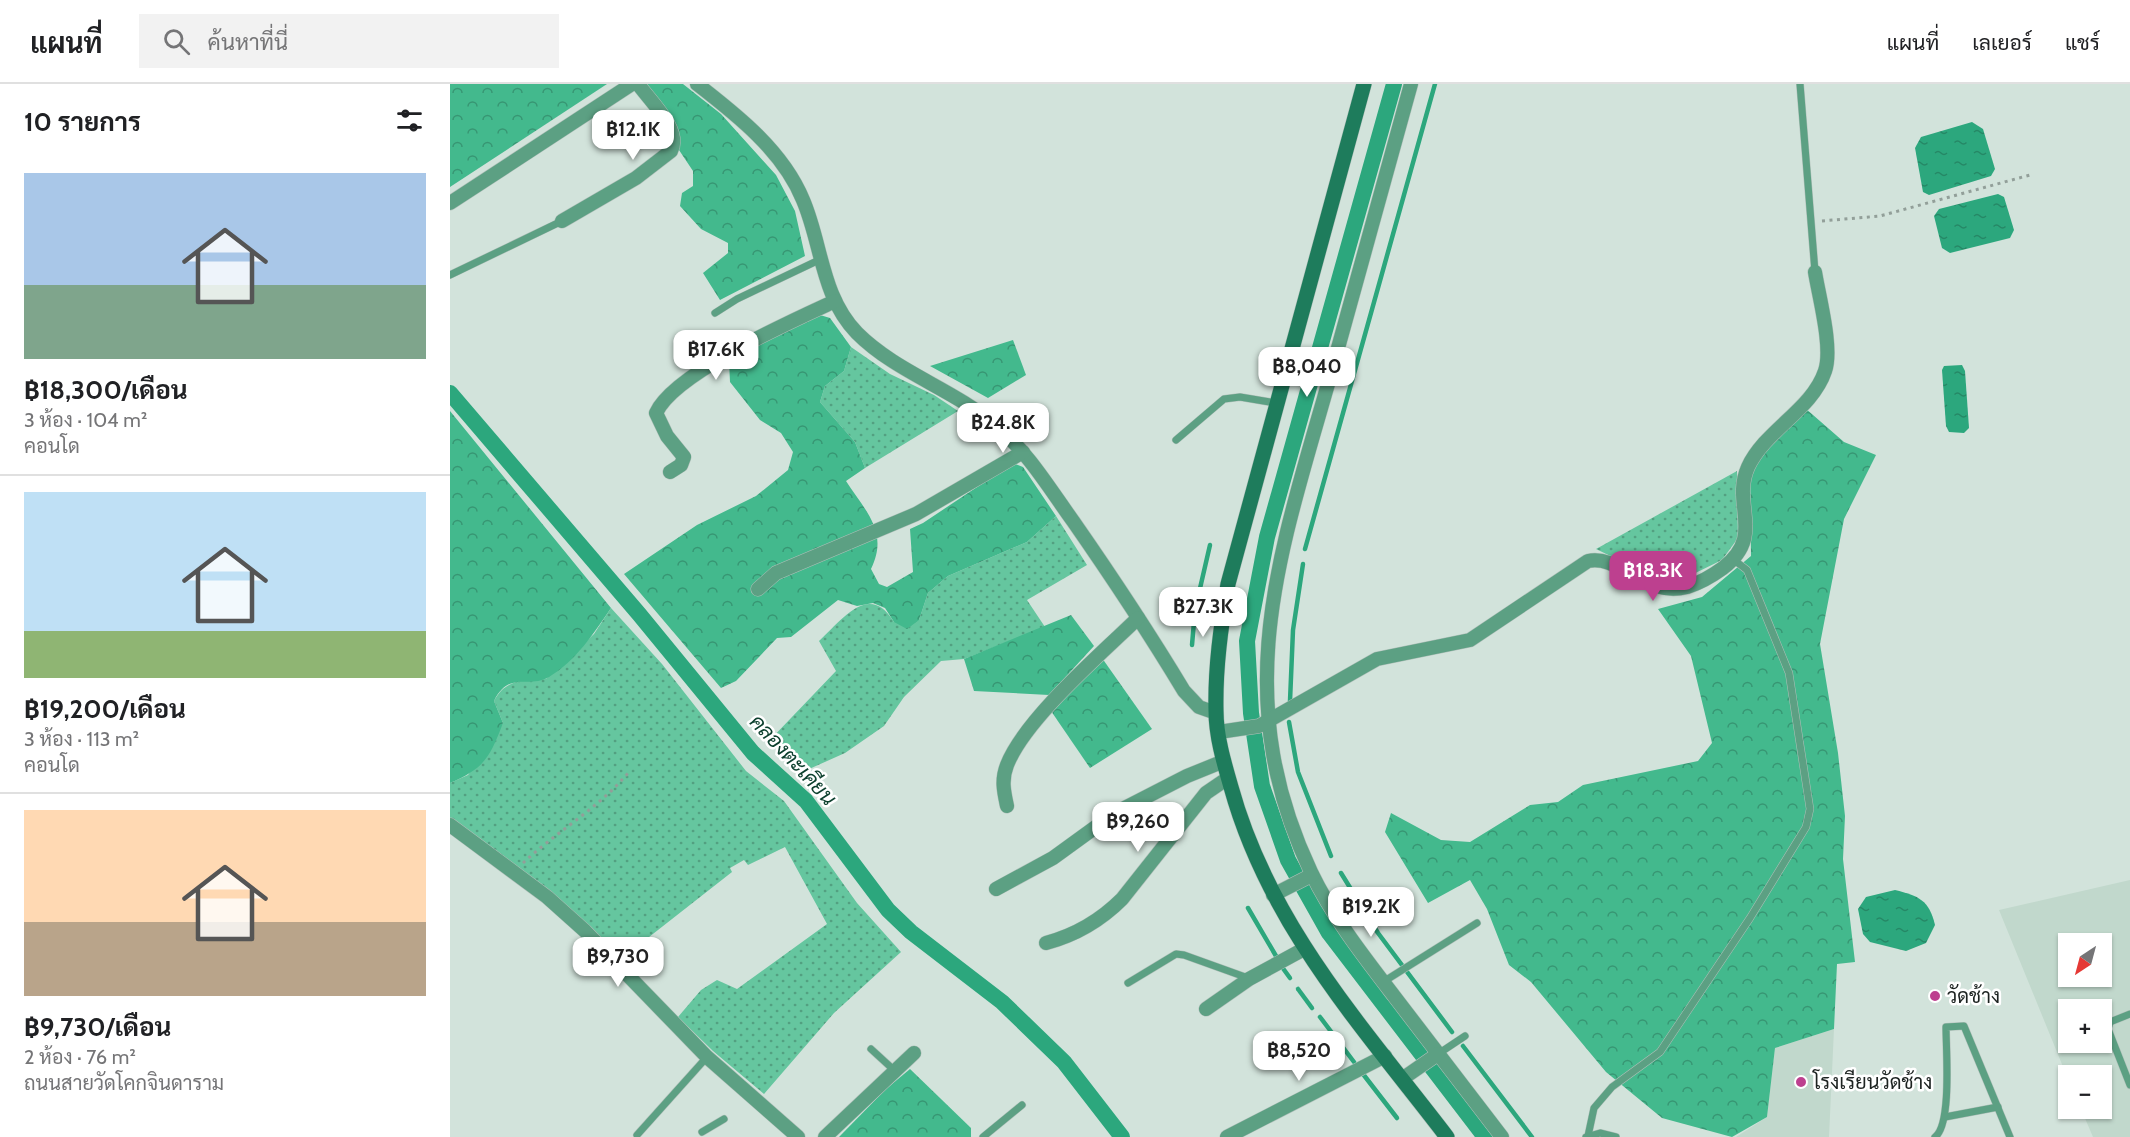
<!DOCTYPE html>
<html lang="th">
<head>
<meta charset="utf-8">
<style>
  :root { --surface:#fff; --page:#f2f2f2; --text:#202124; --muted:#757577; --line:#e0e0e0; --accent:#bd408f }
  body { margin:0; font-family:Cabin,Sarabun,sans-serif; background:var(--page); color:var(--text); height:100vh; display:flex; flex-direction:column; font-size:22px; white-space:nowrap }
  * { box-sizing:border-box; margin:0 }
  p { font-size:20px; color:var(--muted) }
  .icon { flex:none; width:33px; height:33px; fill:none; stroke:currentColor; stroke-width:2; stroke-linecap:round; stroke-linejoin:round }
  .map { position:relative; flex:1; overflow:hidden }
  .panel { display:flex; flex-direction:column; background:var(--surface); width:450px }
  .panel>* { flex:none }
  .needle { width:39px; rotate:216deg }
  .fabs { position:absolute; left:1608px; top:849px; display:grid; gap:12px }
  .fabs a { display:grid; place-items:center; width:54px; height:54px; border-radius:0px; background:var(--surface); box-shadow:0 2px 4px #0004; font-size:30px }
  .price { position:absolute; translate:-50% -51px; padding:0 14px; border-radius:12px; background:#fff; color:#222; font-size:20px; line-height:39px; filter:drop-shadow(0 2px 3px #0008) }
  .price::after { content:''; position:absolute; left:50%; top:36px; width:18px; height:14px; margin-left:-9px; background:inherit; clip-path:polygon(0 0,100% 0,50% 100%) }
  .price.on { background:var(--accent); color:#fff }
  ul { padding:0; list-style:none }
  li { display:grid; align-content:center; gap:12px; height:318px; padding:0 24px }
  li+li { border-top:2px solid var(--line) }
  li span { display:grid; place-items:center; height:186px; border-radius:0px; color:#555 }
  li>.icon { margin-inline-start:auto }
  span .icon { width:108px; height:108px; fill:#fffc; stroke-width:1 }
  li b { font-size:26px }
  h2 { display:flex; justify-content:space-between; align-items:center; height:72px; padding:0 24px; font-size:26px }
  header { display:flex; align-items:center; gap:36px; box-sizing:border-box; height:84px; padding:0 30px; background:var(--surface); border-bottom:2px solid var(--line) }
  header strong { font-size:28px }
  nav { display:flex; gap:33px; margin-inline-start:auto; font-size:21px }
  .search { width:420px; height:54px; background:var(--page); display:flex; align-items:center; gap:15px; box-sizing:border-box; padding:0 21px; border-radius:0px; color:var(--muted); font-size:22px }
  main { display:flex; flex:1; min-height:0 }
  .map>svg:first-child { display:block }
  .built { fill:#c1d8cc; fill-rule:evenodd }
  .grass { fill:url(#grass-dots) }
  .forest { fill:url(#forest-crowns) }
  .water { fill:url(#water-ripples) }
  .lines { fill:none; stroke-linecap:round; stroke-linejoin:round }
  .stream { stroke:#2ca77d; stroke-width:4.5 }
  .canal { stroke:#2ca77d; stroke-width:16 }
  .lane-casing { stroke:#b1c0ba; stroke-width:8 }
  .street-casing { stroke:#b1c0ba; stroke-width:15 }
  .secondary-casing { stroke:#b1c0ba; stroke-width:16 }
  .path { stroke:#929f99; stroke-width:3; stroke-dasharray:3 4.5; stroke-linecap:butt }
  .lane { stroke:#5ca083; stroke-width:7 }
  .street { stroke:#5ca083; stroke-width:14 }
  .secondary { stroke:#1e7c5c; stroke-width:15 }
  .poi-dot { fill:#bd408f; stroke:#fff; stroke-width:2 }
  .labels { text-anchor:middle; stroke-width:5; stroke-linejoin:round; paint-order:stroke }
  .poi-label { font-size:20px; fill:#1d2321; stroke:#fff; text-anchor:start }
  .water-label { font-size:21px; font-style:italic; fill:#0d402e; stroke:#fff }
</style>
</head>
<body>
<header>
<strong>แผนที่</strong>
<div class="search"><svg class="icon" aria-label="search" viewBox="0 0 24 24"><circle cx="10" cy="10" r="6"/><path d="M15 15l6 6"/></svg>ค้นหาที่นี่</div>
<nav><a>แผนที่</a><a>เลเยอร์</a><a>แชร์</a></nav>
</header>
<main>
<section class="panel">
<h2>10 รายการ<svg class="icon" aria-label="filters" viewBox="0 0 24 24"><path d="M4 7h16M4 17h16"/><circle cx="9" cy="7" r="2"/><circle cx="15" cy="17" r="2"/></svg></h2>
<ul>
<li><span style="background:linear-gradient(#a9c7e8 60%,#7fa58c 0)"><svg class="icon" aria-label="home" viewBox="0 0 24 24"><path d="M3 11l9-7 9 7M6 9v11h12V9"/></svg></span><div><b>฿18,300/เดือน</b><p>3 ห้อง · 104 m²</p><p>คอนโด</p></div></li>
<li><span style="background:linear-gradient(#bfe0f5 75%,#8fb573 0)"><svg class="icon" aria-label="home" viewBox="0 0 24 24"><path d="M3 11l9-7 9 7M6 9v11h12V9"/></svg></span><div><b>฿19,200/เดือน</b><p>3 ห้อง · 113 m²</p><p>คอนโด</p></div></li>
<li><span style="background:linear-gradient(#ffd9b3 60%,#b9a48a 0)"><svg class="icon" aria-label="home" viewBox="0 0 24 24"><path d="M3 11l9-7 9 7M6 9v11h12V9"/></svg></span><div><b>฿9,730/เดือน</b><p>2 ห้อง · 76 m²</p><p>ถนนสายวัดโคกจินดาราม</p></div></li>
</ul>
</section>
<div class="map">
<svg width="1680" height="1053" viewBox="0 0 1680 1053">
  <defs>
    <pattern id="grass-dots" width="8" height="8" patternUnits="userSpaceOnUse" patternTransform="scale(1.5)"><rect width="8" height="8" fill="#65c69f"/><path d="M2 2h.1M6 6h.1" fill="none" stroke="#53a081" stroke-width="1.8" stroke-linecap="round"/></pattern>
    <pattern id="forest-crowns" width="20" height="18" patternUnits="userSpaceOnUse" patternTransform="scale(1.5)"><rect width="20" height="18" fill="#43b98d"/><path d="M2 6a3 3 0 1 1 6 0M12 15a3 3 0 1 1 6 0" fill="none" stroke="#379673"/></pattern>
    <pattern id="water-ripples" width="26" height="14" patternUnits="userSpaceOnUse" patternTransform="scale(1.5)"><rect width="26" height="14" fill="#2ca77d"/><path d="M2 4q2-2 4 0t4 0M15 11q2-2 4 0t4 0" fill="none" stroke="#258866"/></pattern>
  </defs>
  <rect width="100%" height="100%" fill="#d2e3db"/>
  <g class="built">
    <path d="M1680,796V1053H1643L1631,1025L1652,1024V992H1618V995L1549,826ZM1618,860H1652V892H1618ZM1618,926H1652V958H1618Z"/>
    <polygon points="1384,945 1379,1053 1286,1053 1317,1033 1325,964"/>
  </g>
  <g class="grass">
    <polygon points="401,263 440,290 484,311 508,327 415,384 405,358 370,318 375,302 394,287"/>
    <polygon points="1287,387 1288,454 1272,476 1231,496 1208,495 1146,465"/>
    <path d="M606,432L637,481L577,516L595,543L514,575L491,577L454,613L434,642L395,669L348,690L319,657L386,587L369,557C392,536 419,497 444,538L469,536L478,509L498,492L577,458Z"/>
    <path d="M161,524L212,580L296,687L334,717L407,819L451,868L384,929L314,1010L263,967L228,933L251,906L267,896L287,905L377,840L335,763L298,781L294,776L280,784L282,788L171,875L0,734V699L18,691L53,639L44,617C55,595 74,596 96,595L144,550Z"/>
  </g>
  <g class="forest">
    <polygon points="0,0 157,0 0,103"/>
    <polygon points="193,0 233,0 271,30 326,91 345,127 355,172 270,216 253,189 278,169 278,159 251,145 230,122 232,109 243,102 243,87 229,66 226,48"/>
    <path d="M370,231L380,234L401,263L394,287L375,302L370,318L405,358L415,384L396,397C416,428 439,448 421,485L429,500L437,503L463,488L460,445L473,439L563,379L573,383L606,432L577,458L498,492L478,509L469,536L457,545L444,538L435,524L423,519L407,522L388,516L341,553L327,554L286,597L271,604L174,490L247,441L306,412L338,386L343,368L331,349L310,336L280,298L279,277L306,260Z"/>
    <polygon points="563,256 576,291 538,314 480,282"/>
    <polygon points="1355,324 1394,358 1426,371 1394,435 1370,560 1388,669 1395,732 1393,775 1405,878 1387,880 1384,945 1325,964 1317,1033 1282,1053 1212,1034 1156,988 1081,898 1059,881 1037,825 1020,796 978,819 935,748 941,729 991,756 1020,758 1080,721 1108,718 1133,701 1248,677 1262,659 1241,572 1208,525 1252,513 1301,472 1300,395 1311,371"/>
    <path d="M0,327L161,524C144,549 126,577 99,593C79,605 59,586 44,617L53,639C40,673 35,684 0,699Z"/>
    <polygon points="621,531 644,562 599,611 524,607 514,575"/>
    <polygon points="652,574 702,645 640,684 601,627"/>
    <polygon points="460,985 521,1044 521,1053 389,1053 436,1005"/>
  </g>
  <g class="water">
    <polygon points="1522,38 1533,45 1545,85 1541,92 1479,111 1473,108 1465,64 1471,53"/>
    <polygon points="1548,110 1554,113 1564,146 1560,154 1500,169 1492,164 1484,132 1489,125"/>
    <polygon points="1512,281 1515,287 1519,344 1514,349 1499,348 1496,342 1492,286 1494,282"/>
    <path d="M1445,806C1469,812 1479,816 1485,841L1476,859L1456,867L1420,858L1413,850L1408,825L1416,813Z"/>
  </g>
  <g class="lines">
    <g class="stream">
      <polyline points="855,465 985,0"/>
      <polyline points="742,561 745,526 760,461"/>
      <polyline points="840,617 843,546 853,480"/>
      <polyline points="839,638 848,688 881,772"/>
      <polyline points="891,789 928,849 1002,948"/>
      <polyline points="798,824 826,872"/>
      <polyline points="832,883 840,894"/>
      <polyline points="848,905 862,924"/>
      <polyline points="870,933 904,978"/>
      <polyline points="1013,962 1082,1053"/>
      <polyline points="913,990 947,1034"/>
    </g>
    <g class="canal">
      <polyline points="944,0 817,453 797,557 801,629 812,702 838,776 879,849 1035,1053"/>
      <polyline points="0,309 189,530 303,669 356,717 438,826 461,848 552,918 614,978 672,1053"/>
    </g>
    <defs>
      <g id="lane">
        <polyline points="1350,0 1365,188"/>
        <polyline points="0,191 112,137"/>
        <polyline points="265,229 287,215 369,176"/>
        <polyline points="726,356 774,315 790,313 826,319"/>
        <polyline points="933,898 1027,839"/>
        <polyline points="678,899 726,870 734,871 798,894"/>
        <polyline points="1680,930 1660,938 1658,945 1680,1001"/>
        <polyline points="421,965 445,987"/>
        <polyline points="988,970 1015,952"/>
        <polyline points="1495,1033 1548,1023"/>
        <polyline points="252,1048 274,1035"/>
        <polyline points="187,1051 257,973"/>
        <polyline points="1138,1052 1144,1024 1162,1003 1210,968 1300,834 1356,743 1360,725 1339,589 1297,486 1284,476"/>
        <polyline points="533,1053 572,1021"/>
        <polyline points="1136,1053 1150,1049 1166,1053"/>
        <path d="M1485,1053C1502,1041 1496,965 1496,943L1514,942L1560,1053"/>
      </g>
      <g id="street">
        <path d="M247,0C287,31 333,67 353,116C372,160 371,212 407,249C447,289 504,305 546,342C578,368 599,404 623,437C662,493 699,549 734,607L749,623L766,629"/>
        <path d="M961,0C934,98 907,195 880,293C830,469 777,610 861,788C882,832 914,873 944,912C980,959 1016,1006 1052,1053"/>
        <polyline points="0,119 182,0"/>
        <path d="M112,137L186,94L221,67C232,46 200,17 188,0"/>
        <path d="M220,388L231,381L234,373L217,352L206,329C224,289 344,236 385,217"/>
        <polyline points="308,505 326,489 466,430 573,368"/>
        <path d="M769,648L809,642L927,575L1020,556L1138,477C1170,470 1194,514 1237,503C1250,499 1262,492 1273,484C1316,451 1281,421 1298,383C1315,346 1362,326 1375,287C1383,264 1369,213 1365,188"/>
        <path d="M557,722C554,708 551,696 557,681C575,635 651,570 688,534"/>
        <polyline points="0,741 97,813 135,847 257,973 348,1053"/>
        <polyline points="546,805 603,774 665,729 737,692 774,677"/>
        <polyline points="823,811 862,791"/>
        <path d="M596,859C626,851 650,837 672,815L756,709L778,694"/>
        <polyline points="756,925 799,895 854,865"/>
        <polyline points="952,995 988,970"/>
        <polyline points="375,1053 464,969"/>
        <polyline points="777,1053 935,972"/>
      </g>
      <path id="secondary" d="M914,0L778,500C771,542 765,584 766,627C766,652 774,679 781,703C819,841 912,942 997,1053"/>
    </defs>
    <use href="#lane" class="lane-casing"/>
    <use href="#street" class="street-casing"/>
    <use href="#secondary" class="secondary-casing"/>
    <g class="path">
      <polyline points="1372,137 1430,132 1580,91"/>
      <path d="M73,779C106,748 149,724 178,689"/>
    </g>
    <use href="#lane" class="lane"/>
    <use href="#street" class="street"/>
    <use href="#secondary" class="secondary"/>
  </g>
  <g class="poi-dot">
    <circle cx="1485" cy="912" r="6"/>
    <circle cx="1351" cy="998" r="6"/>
  </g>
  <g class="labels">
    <g class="poi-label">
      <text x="1497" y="919">วัดช้าง</text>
      <text x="1363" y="1005">โรงเรียนวัดช้าง</text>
    </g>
    <g class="water-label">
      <text transform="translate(343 676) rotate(47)" y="7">คลองตะเคียน</text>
    </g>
  </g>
</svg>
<div class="fabs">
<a><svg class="needle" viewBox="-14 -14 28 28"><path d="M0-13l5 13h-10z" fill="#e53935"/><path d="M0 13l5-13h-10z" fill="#757577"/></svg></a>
<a>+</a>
<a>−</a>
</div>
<b class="price" style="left:183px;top:77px">฿12.1K</b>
<b class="price" style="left:266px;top:297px">฿17.6K</b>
<b class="price" style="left:857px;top:314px">฿8,040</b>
<b class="price" style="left:553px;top:370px">฿24.8K</b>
<b class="price on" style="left:1203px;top:518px">฿18.3K</b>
<b class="price" style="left:753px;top:554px">฿27.3K</b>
<b class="price" style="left:688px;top:769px">฿9,260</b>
<b class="price" style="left:921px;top:854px">฿19.2K</b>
<b class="price" style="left:168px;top:904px">฿9,730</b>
<b class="price" style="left:849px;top:998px">฿8,520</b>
</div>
</main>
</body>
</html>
